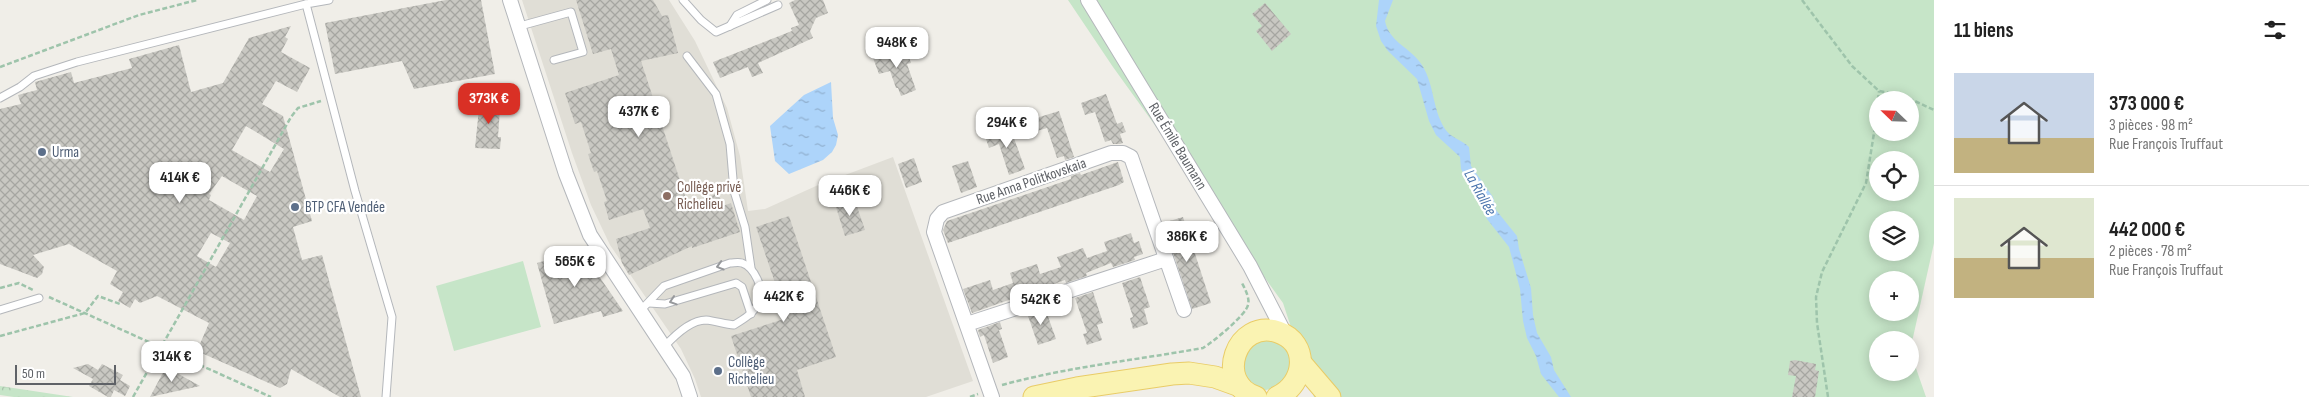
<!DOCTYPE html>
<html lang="fr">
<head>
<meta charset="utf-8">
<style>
  :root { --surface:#fff; --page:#f2f2f2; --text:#222; --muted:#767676; --line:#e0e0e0; --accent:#d93025 }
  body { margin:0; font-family:"Sofia Sans Condensed",sans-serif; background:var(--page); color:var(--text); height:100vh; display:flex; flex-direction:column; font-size:19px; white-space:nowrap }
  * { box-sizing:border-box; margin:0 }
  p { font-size:16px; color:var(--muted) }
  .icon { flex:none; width:28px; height:28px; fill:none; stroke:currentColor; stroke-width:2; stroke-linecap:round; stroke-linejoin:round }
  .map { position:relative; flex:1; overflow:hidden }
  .side { display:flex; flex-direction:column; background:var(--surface); width:375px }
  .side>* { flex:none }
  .needle { width:32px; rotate:293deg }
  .fabs { position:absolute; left:1869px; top:91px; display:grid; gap:10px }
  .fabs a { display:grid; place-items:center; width:50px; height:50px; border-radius:50%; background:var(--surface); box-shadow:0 2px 12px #0003; font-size:25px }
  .scale { position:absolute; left:15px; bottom:12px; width:101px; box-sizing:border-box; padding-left:5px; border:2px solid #5f6267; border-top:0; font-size:14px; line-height:18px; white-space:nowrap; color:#5f6267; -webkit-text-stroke:4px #fff; paint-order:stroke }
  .price { position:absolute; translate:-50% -42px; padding:0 11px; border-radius:10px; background:#fff; color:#222; font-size:16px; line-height:32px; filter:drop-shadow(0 1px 2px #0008) }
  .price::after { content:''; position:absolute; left:50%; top:30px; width:15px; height:11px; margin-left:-8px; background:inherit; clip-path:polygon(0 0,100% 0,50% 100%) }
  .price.active { background:var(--accent); color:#fff }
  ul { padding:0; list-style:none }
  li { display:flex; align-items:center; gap:15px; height:125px; padding:0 20px }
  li+li { border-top:1px solid var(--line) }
  li span { display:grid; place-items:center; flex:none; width:140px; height:100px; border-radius:0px; color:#555 }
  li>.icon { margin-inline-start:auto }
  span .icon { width:60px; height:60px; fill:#fffc; stroke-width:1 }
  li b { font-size:21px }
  h2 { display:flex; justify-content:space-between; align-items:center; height:60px; padding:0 20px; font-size:21px }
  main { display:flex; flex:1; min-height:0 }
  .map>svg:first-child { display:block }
  .education { fill:#e0ded6 }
  .green { fill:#c6e5c8; fill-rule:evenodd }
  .forest { fill:url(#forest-crowns) }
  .water { fill:url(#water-ripples) }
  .building { fill:url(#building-cross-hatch); fill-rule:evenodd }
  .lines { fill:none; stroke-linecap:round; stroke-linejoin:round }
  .service-casing { stroke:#b4b7bb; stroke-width:9 }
  .minor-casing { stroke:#b4b7bb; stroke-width:16 }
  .primary-casing { stroke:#e9cc67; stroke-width:23 }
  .path { stroke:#9ec4ab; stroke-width:2.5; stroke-dasharray:5 2.5; stroke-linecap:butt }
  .service { stroke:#fff; stroke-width:7 }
  .minor { stroke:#fff; stroke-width:14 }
  .primary { stroke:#faf3b2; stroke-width:21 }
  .oneway { stroke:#97999c }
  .service-dot { fill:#5c6f8a; stroke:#fff; stroke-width:2 }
  .education-dot { fill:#8d6e63; stroke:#fff; stroke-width:2 }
  .labels { text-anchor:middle; stroke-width:4.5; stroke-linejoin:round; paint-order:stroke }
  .street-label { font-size:15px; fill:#5f6267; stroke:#fff }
  .service-label { font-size:15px; fill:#4e5e75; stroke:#fff; text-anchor:start }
  .education-label { font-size:15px; fill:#785e54; stroke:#fff; text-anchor:start }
  .water-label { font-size:16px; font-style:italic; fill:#4a74ad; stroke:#fff }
</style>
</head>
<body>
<main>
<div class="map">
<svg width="1934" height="397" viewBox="0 0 1934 397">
  <defs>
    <pattern id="forest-crowns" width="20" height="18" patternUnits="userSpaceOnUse" patternTransform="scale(1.25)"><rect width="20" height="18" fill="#c6e5c8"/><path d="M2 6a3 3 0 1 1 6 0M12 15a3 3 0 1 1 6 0" fill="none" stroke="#a4bda6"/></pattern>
    <pattern id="water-ripples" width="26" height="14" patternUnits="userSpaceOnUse" patternTransform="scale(1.25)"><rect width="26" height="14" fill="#add4fa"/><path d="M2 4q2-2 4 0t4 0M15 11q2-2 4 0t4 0" fill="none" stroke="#90afce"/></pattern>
    <pattern id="building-cross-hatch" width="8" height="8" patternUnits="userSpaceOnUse" patternTransform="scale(1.25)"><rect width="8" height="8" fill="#c9c8c2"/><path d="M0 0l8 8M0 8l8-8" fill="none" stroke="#a6a6a1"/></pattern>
  </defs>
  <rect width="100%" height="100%" fill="#f0eee8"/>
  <polygon class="education" points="522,0 669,0 695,41 727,108 740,156 748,211 765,209 816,186 893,157 973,381 926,397 701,397 695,379 681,349 610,245 591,205 572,153"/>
  <g class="green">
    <path d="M1068,0H1934V243L1910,351L1926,397H1314L1283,303L1113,67ZM1878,100H1910V132H1878ZM1878,160H1910V192H1878ZM1878,220H1910V252H1878ZM1878,280H1910V312H1878ZM1878,340H1910V372H1878Z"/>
    <polygon points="523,261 541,327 454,351 436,286"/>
    <polygon points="1261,337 1285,345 1292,362 1288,378 1274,388 1266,390 1258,389 1244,379 1241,354"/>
  </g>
  <polygon class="forest" points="0,386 73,397 14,397 0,395"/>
  <g class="water">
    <path d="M1379,0H1393L1385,21C1389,41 1407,46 1419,61C1435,81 1431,107 1445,129C1451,138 1462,140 1469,147L1471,166L1493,197L1496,210L1517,236L1519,249L1531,288L1533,315L1537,333L1551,357L1554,370L1571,397H1559L1541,374L1536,356L1527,338L1523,321L1520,289L1509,247L1487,219L1479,200L1461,169L1460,157L1436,135L1429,121L1417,79L1388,51L1381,41L1376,26Z"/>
    <polygon points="831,82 833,118 838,135 836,145 832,152 823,160 789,174 775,161 770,126 804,95"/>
  </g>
  <g class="building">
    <polygon points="446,0 481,0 495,74 414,89 402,61 335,74 325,23"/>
    <polygon points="576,0 653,0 662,16 668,15 678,53 641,61 688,205 718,193 723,206 731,203 740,232 692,248 692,246 629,275 622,263 616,239 650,228 643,209 609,220 604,202 607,201 597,171 594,172 588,154 591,153 581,122 575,124 565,93 619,75 611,49 593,54"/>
    <polygon points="795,0 823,0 828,13 816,18 810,31 813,38 758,63 763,73 752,77 748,67 720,78 713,62 792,31 791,28 799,25 789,3"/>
    <polygon points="1265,3 1291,34 1272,51 1256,31 1262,26 1252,14"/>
    <path d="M291,26L285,37L288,39L281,52L310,68L297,92L276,81L262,104L283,116L312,221L293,227L302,260L322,255L361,397H340L291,369L287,384L280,388L197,351L209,323L157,296L140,303L135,299L130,308L118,301L123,292L110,284L117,271L69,244L33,255L44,267L42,274L37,278L0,264V109L21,104L18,95L37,90L35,82L71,72L74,83L132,68L129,59L179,45L191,92L223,83L249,38ZM246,126L284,149L270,172L232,150ZM222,176L257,196L244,220L209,200L211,195L209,194ZM211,233L230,243L216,267L197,256Z"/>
    <polygon points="905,46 911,63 907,64 916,90 901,96 898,88 896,88 890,71 879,74 873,58"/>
    <polygon points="1106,94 1117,124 1122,122 1126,132 1120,134 1123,143 1120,144 1113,144 1111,140 1105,142 1095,112 1085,115 1081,103"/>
    <polygon points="487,98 503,99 502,109 500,109 498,137 501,137 500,149 475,148 479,108 486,108"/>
    <polygon points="1059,111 1074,157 1065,160 1064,156 1057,158 1047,128 1037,131 1033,119"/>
    <polygon points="1010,127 1025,169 1009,175 999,144 989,148 985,136"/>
    <polygon points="914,158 922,182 906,188 898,164"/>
    <polygon points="968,161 977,187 961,193 952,166"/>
    <polygon points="1118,162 1124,182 1119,185 948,243 943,230 947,221 1071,179 1071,176 1080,173 1081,175"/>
    <polygon points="854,198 865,230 845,236 835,204"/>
    <polygon points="789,216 836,357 797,370 805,397 751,397 731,336 787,318 756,227"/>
    <polygon points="1183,217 1211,303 1192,309 1163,223"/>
    <polygon points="1131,233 1134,243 1139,241 1143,254 1134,257 1135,260 1113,267 1111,263 1086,273 1087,276 1066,283 1065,280 972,313 963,289 990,280 993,290 1013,283 1010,273 1037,264 1040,274 1061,267 1057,257 1083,248 1087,258 1107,251 1104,242"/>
    <polygon points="581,250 623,311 603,317 601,311 554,324 537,263"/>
    <polygon points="1140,277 1150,307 1144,309 1148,324 1133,329 1130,318 1133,317 1122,283"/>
    <polygon points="1093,292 1103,323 1097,325 1102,340 1087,345 1083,334 1087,333 1075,298"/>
    <polygon points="1045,308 1056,339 1038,345 1027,313"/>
    <polygon points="1000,322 1002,329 999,330 1008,357 993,363 984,335 980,337 978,330"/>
    <polygon points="1795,360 1816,364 1815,370 1819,371 1815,397 1792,397 1796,376 1788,375 1790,361"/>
    <polygon points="88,364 98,370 102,364 123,375 120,380 130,386 125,396 114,390 111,397 108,397 89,386 93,379 73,368"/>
    <polygon points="166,367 200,386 150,397"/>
  </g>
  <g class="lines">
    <defs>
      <g id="service">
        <polyline points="329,0 306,4 355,191 392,317 386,397"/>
        <polyline points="683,0 701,20 716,32 778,5"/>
        <polyline points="520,26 571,12 583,52 554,60"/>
        <polyline points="730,26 737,15 767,0"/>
        <polyline points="687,56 716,94 730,144 734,191 745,227 751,268"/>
        <polyline points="0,98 20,87 34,76 77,62 306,4"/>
        <polyline points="649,303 665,304 736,283 742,287 751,314"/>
        <polyline points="0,310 39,298"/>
        <path d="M640,311L664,286L730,263C734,263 738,262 742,263C754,267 765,289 759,302C754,313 744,319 734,325C725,324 715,321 706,320C690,320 674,336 664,347"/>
      </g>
      <g id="minor">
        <polyline points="510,0 566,174 590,235 683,376 690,397"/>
        <polyline points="1088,0 1250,266 1286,336"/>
        <polyline points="967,324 1166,259"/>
        <polyline points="992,397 934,232 937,219 943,212 1111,153 1123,153 1131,157 1184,310"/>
      </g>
      <g id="primary">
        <polyline points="1301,363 1330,397"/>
        <polyline points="1034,397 1077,388 1172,374 1189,373 1215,377 1240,386"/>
        <path d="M1256,397C1214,383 1236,318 1278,332C1310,343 1306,384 1277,397"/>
      </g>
    </defs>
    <use href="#service" class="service-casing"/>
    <use href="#minor" class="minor-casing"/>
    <use href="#primary" class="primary-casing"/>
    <g class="path">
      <polyline points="1802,0 1852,66 1879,91 1904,96 1934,110"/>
      <polyline points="0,67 139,15 197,0"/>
      <polyline points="1878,100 1879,91"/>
      <polyline points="0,288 19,283 33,290"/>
      <polyline points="49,297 271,397"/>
      <polyline points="0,336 85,313 98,296 120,304"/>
      <path d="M1002,385C1068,367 1136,360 1203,348C1213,342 1246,315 1248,305C1250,298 1245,289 1242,283"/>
      <polyline points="133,397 291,117 298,108 321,101"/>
      <polyline points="970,397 978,394"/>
      <polyline points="1828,397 1817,323 1816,297 1822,272 1866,183 1878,108"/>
    </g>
    <use href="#service" class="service"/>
    <use href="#minor" class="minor"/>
    <use href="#primary" class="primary"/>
  </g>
  <defs><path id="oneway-chevron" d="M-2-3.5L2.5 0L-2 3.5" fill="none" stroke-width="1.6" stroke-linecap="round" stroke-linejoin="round" transform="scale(1.25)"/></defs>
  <g class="oneway">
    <use href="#oneway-chevron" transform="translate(720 266) rotate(164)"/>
    <use href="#oneway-chevron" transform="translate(673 301) rotate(162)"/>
  </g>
  <g class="service-dot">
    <circle cx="42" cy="152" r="5"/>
    <circle cx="295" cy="207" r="5"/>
    <circle cx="718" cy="371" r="5"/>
  </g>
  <circle class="education-dot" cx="667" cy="196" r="5"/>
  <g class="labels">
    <g class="street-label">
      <text transform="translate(1178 146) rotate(59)" y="5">Rue Émile Baumann</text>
      <text transform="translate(1031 181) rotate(-19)" y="5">Rue Anna Politkovskaia</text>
    </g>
    <g class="service-label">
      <text x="52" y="157">Urma</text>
      <text x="305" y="212">BTP CFA Vendée</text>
      <text x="728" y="367">Collège<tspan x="728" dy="17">Richelieu</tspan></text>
    </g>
    <g class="education-label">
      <text x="677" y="192">Collège privé<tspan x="677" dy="17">Richelieu</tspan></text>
    </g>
    <g class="water-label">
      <text transform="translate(1481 192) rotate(61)" y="6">La Riallée</text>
    </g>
  </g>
</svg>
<div class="fabs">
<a><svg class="needle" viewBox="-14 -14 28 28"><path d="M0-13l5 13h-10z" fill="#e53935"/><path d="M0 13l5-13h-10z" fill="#767676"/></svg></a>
<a><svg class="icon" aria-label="locate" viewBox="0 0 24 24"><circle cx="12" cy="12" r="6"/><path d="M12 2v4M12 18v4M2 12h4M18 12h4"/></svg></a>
<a><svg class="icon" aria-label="layers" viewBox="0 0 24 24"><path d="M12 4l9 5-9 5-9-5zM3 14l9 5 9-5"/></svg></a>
<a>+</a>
<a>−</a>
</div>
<div class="scale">50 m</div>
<b class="price" style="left:897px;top:69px">948K €</b>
<b class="price active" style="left:489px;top:125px">373K €</b>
<b class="price" style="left:639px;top:138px">437K €</b>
<b class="price" style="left:1007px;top:149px">294K €</b>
<b class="price" style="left:180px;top:204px">414K €</b>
<b class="price" style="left:850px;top:217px">446K €</b>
<b class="price" style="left:1187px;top:263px">386K €</b>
<b class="price" style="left:575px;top:288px">565K €</b>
<b class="price" style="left:784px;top:323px">442K €</b>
<b class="price" style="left:1041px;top:326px">542K €</b>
<b class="price" style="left:172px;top:383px">314K €</b>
</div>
<section class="side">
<h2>11 biens<svg class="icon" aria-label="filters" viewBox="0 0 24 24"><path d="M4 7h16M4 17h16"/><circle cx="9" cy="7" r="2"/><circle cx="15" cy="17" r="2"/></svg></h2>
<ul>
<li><span style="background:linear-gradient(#c9d6e8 65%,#c2b280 0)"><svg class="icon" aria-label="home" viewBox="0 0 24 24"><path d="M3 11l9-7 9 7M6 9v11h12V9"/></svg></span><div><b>373 000 €</b><p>3 pièces · 98 m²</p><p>Rue François Truffaut</p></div></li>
<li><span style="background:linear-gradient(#dfe7d0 60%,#c2b280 0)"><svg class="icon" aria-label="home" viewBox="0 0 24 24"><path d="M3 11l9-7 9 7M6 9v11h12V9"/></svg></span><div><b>442 000 €</b><p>2 pièces · 78 m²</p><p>Rue François Truffaut</p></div></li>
</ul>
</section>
</main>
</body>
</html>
